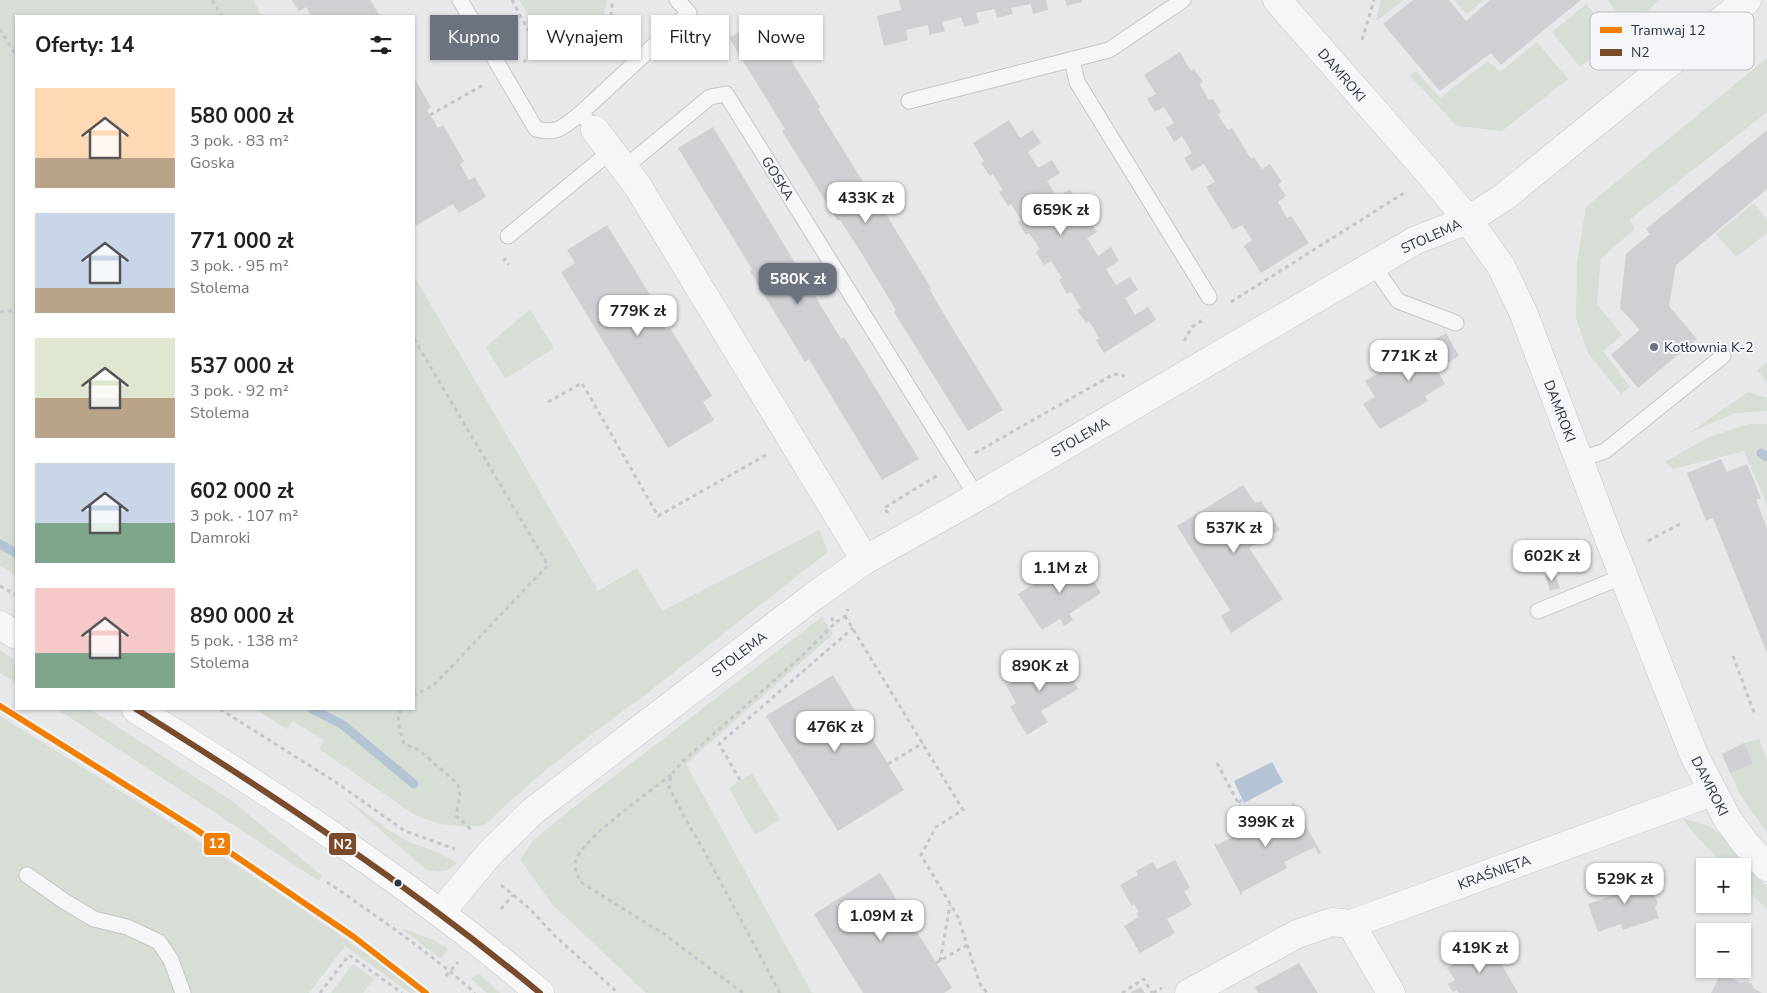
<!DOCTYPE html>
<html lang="pl">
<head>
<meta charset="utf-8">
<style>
  :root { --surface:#fff; --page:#f2f2f2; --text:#202124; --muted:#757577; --accent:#6c737f }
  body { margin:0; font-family:"Nunito Sans",sans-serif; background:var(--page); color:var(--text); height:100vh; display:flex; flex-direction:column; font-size:19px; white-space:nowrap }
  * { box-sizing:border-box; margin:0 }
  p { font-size:16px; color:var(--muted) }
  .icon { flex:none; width:28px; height:28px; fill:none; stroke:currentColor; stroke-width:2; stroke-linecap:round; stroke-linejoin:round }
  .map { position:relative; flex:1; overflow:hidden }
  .drawer { position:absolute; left:15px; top:15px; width:400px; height:695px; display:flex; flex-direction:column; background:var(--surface); border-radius:0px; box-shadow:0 1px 4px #0004 }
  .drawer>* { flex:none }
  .hud { position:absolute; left:430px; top:15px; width:475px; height:45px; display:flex; gap:10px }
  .controls { position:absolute; left:1696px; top:858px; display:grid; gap:10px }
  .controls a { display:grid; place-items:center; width:55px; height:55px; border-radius:0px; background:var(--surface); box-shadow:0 1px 4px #0004; font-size:25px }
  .price { position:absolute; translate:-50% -42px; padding:0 11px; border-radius:10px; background:#fff; color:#222; font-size:16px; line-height:32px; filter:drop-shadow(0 1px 2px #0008) }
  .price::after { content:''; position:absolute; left:50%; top:30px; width:15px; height:11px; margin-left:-8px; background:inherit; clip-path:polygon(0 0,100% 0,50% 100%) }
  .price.selected { background:var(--accent); color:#fff }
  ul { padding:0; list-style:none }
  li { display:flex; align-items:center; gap:15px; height:125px; padding:0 20px }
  li span { display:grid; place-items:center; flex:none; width:140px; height:100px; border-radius:0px; color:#555 }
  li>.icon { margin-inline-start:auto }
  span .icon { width:60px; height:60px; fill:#fffc; stroke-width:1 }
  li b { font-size:21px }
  h2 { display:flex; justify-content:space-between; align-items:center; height:60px; padding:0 20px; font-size:21px }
  .chip { padding:0 18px; border-radius:0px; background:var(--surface); box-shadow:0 1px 4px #0004; font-size:18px; line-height:45px }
  .chip.selected { background:var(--accent); color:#fff }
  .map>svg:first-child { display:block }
  .green { fill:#d6ded6 }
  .water { fill:#b4c4d5 }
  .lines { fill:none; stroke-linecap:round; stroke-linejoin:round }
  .stream { stroke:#b4c4d5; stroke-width:9 }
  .building { fill:#ced0d3 }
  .service-casing { stroke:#c4c6c8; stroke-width:17 }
  .minor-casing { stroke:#c4c6c8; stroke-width:29 }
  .secondary-casing { stroke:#c4c6c8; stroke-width:29 }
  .path { stroke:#c5c6ca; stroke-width:3; stroke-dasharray:4 4; stroke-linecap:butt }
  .service { stroke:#f5f6f7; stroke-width:15 }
  .minor { stroke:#f5f6f7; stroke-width:28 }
  .secondary { stroke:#f8f8f8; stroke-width:28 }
  .bus-1-casing { stroke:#f4f6f9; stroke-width:10 }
  .bus-1 { stroke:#7a4b2a; stroke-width:6 }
  .tram-1-casing { stroke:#f4f6f9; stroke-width:10 }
  .tram-1 { stroke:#f27e00; stroke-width:6 }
  .poi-dot { fill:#6c737f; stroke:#f4f6f9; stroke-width:2 }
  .bus-dot { fill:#2b3445; stroke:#f4f6f9; stroke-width:2 }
  .labels { text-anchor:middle; stroke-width:4; stroke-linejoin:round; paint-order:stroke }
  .street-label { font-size:14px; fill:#2b3445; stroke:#f4f6f9 }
  .poi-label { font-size:14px; fill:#2b3445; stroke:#f4f6f9; text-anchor:start }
  .key { fill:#f4f6f9; stroke:#b8bcc3; stroke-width:1 }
  .key-label { font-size:14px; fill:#2b3445 }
  .line-badge { stroke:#f4f6f9; stroke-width:2 }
  .badge-label { font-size:14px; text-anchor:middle; font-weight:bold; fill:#fff }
</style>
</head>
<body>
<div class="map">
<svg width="1767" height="993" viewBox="0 0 1767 993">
  <rect width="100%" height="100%" fill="#e6e8ea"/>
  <g class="green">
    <polygon points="0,0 253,0 262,16 16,16 16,576 0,566"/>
    <polygon points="519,0 607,0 602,21 586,38 565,43 540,34"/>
    <polygon points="1381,0 1404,0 1376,21"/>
    <polygon points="1454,0 1484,0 1467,14"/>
    <polygon points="1608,0 1659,0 1628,28"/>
    <polygon points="1586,4 1616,39 1580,67 1552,32"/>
    <polygon points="1537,42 1568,79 1502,131 1457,126 1410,76 1416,71 1440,98 1488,61 1500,72"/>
    <polygon points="1767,58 1767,112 1629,220 1635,229 1601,258 1597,304 1622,335 1603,351 1630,387 1621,394 1588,353 1576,318 1577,262 1586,207"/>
    <polygon points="1754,203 1767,220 1767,233 1736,257 1716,234"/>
    <path d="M414,276L598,591L637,568L662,611L819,530L828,552C767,599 707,647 646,694C590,735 534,776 485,825L468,827L440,824L415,815L319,749L324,740L293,721L287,729L255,709H414Z"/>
    <polygon points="530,309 554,348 505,379 486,347"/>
    <polygon points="1767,362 1767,383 1757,370"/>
    <polygon points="1748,392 1767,398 1767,411 1735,413 1689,433"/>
    <polygon points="1748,424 1767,424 1767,505 1744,451 1673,469 1665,462 1709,437"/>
    <polygon points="822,617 833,634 686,764 812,993 646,993 551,903 520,859 533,841 569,811"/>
    <polygon points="0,650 16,661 16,683 0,673"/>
    <polygon points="57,709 90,709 232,801 322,876 319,881"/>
    <path d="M0,716C141,804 282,890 416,990L413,993H410L345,946L309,993H0Z"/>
    <polygon points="1759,739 1767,760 1767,832 1741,796 1730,773 1744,743"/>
    <polygon points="752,773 780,820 755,835 729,788"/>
    <path d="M342,796L396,835L411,843L440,853L457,863C446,873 438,873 425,869Z"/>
    <path d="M1683,819C1699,822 1711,824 1722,836L1767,887V910L1743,884L1742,866H1725L1691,830Z"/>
    <polygon points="401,928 434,940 448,949 441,959"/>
    <polygon points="353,964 374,979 363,993 331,993"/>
    <polygon points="478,973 500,993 487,993 471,979"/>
  </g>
  <polygon class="water" points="1272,762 1283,782 1244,803 1234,781"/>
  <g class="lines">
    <g class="stream">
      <polyline points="1761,453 1767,457"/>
      <polyline points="0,544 16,553"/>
      <polyline points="312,709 343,725 414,784"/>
    </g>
  </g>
  <g class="building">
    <polygon points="292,0 370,0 380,16 311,16 306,7 299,11"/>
    <polygon points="899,0 1046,0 1048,10 1033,14 1031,4 1011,8 1013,14 997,18 995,9 976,13 979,23 964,27 961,17 942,22 945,31 929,35 928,25 906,30 908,40 884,46 877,16 901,10"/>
    <polygon points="1065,0 1082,0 1082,2 1067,6"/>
    <polygon points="1413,0 1449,0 1466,21 1490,0 1581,0 1501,65 1491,53 1440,91 1383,24"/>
    <polygon points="764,17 820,107 818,109 855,169 874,199 876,198 931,288 930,290 948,321 1003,410 968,431 894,312 896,310 859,249 840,220 838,221 782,131 785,129 729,38"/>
    <polygon points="1180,52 1191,71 1194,69 1203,82 1200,85 1209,100 1213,99 1221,112 1218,115 1228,130 1232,128 1251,159 1254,157 1262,169 1270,164 1282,182 1278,184 1286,196 1278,202 1287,218 1291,216 1309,243 1261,273 1244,246 1252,240 1242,225 1233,230 1206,187 1215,182 1204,164 1192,171 1184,158 1192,153 1182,136 1174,142 1166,128 1174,123 1164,107 1155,112 1147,99 1156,94 1144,75"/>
    <polygon points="416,81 431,107 427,110 438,128 443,125 464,161 460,164 469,180 475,177 486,197 459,213 453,204 415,226 414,223 414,82"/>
    <polygon points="1009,120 1020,138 1033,130 1041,143 1028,152 1038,168 1052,160 1060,173 1047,181 1057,197 1070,189 1078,202 1066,211 1075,227 1088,219 1097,232 1087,238 1098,256 1111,247 1119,261 1106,269 1116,285 1130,277 1138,290 1125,298 1135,315 1148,307 1156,320 1104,353 1096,340 1099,338 1089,321 1086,323 1077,310 1081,308 1071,292 1067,294 1059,280 1062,278 1051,261 1044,265 1036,252 1040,249 1029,233 1026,235 1018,222 1021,220 1011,204 1008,206 999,192 1003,191 993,174 990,176 981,163 984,161 973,143"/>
    <polygon points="713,127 841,339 844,337 919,459 882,480 809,359 805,362 769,303 750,271 752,269 678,148"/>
    <polygon points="1767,130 1767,189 1676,265 1669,306 1697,339 1638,388 1611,355 1640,330 1620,308 1626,254 1650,234 1646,229"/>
    <polygon points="607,225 660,311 656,313 666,330 670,328 712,396 703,402 714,420 668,448 561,272 575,263 567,250"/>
    <polygon points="1446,333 1459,356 1437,370 1445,384 1425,396 1428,401 1380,429 1363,404 1375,397 1365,381"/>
    <polygon points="1721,459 1727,472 1747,464 1761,498 1756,500 1767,528 1767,653 1713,518 1706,521 1687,473"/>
    <polygon points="1243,485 1255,503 1261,501 1280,530 1249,548 1283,599 1231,633 1221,616 1230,610 1177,526"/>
    <polygon points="1078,556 1101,593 1069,614 1073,620 1064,626 1060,619 1042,630 1018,594"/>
    <polygon points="1554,572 1560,588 1550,591 1545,576"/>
    <polygon points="1058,654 1078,689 1041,711 1048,722 1027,735 1010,707 1016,703 1006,685"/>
    <polygon points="833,675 904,790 838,831 766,716"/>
    <polygon points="1744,743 1753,764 1730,773 1722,754"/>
    <polygon points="1293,802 1321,853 1318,854 1315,847 1284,862 1287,868 1242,892 1242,894 1241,895 1214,844 1216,843 1217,845 1293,805 1292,803"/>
    <polygon points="1175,860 1190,888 1184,891 1192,905 1167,919 1175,933 1140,953 1124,926 1139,917 1136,913 1139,912 1134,904 1132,906 1120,885 1138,875 1136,871 1153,862 1157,869"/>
    <polygon points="880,873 952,988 944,993 863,993 814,914"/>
    <polygon points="1643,873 1651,894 1655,896 1658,903 1655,907 1659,918 1623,930 1621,924 1598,932 1588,904 1611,896 1607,886"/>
    <polygon points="1490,944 1518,993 1459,993 1457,990 1453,992 1448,984 1455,980 1447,968 1461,960 1462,952 1469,949 1475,950 1476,952"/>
    <polygon points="1299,963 1318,993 1258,993 1255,987"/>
    <polygon points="1721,973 1741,983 1746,981 1752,984 1754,989 1762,993 1711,993"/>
    <polygon points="1141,987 1145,993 1130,993"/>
  </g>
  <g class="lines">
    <defs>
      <g id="service">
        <path d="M460,0L536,129C557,135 565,126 581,113L595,130"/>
        <polyline points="1072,60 1077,82 1209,297"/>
        <polyline points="909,101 1109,50 1183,0"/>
        <polyline points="581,113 689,13 677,0"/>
        <polyline points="624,168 710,97 726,94 977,497"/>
        <polyline points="508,236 611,151"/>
        <polyline points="1373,265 1398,301 1456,323"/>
        <polyline points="1578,460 1605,451 1723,356"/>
        <polyline points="1538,611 1624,576"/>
        <polyline points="27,875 64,901 94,919 127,927 159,942 171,960 183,993"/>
      </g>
      <g id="minor">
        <polyline points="1277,0 1430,174 1468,220 1501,266 1523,312 1609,539 1694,755 1728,820 1745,843 1767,867"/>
        <polyline points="595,130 637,185 865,560"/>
        <polyline points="441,912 490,853 533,811 814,596 865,560 977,497 1416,240 1468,220 1504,197 1747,0"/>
        <polyline points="1351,924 1391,993"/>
        <polyline points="1189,993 1297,934 1332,922 1351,924 1712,792"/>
      </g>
      <g id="secondary">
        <polyline points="0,625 16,635"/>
        <path d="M136,709C276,796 415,886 540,993"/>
      </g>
    </defs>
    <use href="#service" class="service-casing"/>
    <use href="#minor" class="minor-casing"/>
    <use href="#secondary" class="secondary-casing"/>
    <g class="path">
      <polyline points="212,0 222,16"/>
      <path d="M512,0C518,10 526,30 534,36C559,56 602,49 611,16C612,11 612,5 612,0"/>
      <polyline points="0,29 16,56"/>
      <polyline points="1362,40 1374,0"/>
      <polyline points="523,62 550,46"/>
      <polyline points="430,115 483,85"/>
      <polyline points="506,258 504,260 509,265"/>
      <polyline points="1231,302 1407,191"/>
      <polyline points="0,312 10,311 16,305"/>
      <polyline points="414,339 548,565 434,685 414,695"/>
      <polyline points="1184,341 1192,327 1204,319"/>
      <polyline points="548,402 582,383 658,516 766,455 767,457"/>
      <polyline points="975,453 1114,374 1125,376"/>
      <polyline points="888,513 884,508 938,475"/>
      <polyline points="1648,541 1680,524"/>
      <polyline points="0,586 16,595"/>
      <polyline points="845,616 963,810 936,827 921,855 958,917 980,984 987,993"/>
      <polyline points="831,618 835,623 845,616 848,609"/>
      <polyline points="1733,656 1755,715"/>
      <polyline points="220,709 334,781 405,831 455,849"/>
      <path d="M401,709C395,720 401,732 404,744L419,750L458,784L460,795L456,816L467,825L471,831"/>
      <polyline points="1217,763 1243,812"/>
      <polyline points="888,764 923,743"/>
      <path d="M671,775C651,791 579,840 575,863C574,871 578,876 582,883L664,934L743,993"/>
      <polyline points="740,780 719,744 853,628"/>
      <polyline points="1238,802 1243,800"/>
      <path d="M327,882C378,917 429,952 475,993"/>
      <polyline points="501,885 529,908 555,936 618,993"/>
      <polyline points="501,909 513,895"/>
      <polyline points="940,961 950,905"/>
      <polyline points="936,963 967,945"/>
      <polyline points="446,976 458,962"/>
      <polyline points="320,993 349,955 402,993"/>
      <polyline points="780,993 704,851 683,815 669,787 671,775 682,762 804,654 835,623"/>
      <polyline points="1122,993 1144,979 1152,993"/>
      <polyline points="1153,993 1162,988"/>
    </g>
    <use href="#service" class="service"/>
    <use href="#minor" class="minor"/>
    <use href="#secondary" class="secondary"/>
    <defs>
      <path id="bus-1" d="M136,709C277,797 412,887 540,993"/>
    </defs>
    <use href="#bus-1" class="bus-1-casing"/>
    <use href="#bus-1" class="bus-1"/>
    <defs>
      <polyline id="tram-1" points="0,706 194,828 354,937 426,993"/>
    </defs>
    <use href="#tram-1" class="tram-1-casing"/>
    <use href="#tram-1" class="tram-1"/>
  </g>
  <circle class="poi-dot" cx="1654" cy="347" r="5"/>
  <circle class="bus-dot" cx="398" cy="883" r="4.5"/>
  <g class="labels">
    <g class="street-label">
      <text transform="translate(1342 75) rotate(49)" y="5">DAMROKI</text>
      <text transform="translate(778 178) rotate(58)" y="5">GOSKA</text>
      <text transform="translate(1431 236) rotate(-24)" y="5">STOLEMA</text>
      <text transform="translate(1560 411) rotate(69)" y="5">DAMROKI</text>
      <text transform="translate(1080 437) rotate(-30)" y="5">STOLEMA</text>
      <text transform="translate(739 654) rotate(-37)" y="5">STOLEMA</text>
      <text transform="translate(1710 786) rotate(63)" y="5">DAMROKI</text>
      <text transform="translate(1494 872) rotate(-20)" y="5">KRAŚNIĘTA</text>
    </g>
    <g class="poi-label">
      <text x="1664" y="352">Kotłownia K-2</text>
    </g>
  </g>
  <rect x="1590" y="12" width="164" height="58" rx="8" class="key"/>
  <rect x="1600" y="27" width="22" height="6" fill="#f27e00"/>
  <rect x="1600" y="49" width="22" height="7" fill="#7a4b2a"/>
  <g class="key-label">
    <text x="1631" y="35">Tramwaj 12</text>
    <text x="1631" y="57">N2</text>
  </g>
  <g class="line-badge">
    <rect x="203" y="832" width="28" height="24" rx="5" fill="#f27e00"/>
    <rect x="328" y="832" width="29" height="24" rx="5" fill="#7a4b2a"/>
  </g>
  <g class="badge-label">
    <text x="217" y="848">12</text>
    <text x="343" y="849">N2</text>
  </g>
</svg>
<div class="controls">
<a>+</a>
<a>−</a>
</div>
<b class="price" style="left:866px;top:224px">433K zł</b>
<b class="price" style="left:1061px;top:236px">659K zł</b>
<b class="price selected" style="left:798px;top:305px">580K zł</b>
<b class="price" style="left:638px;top:337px">779K zł</b>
<b class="price" style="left:1409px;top:382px">771K zł</b>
<b class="price" style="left:1234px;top:554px">537K zł</b>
<b class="price" style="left:1552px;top:582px">602K zł</b>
<b class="price" style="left:1060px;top:594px">1.1M zł</b>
<b class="price" style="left:1040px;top:692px">890K zł</b>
<b class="price" style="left:835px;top:753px">476K zł</b>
<b class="price" style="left:1266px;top:848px">399K zł</b>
<b class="price" style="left:1625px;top:905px">529K zł</b>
<b class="price" style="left:881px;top:942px">1.09M zł</b>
<b class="price" style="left:1480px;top:974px">419K zł</b>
<div class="hud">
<a class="chip selected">Kupno</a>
<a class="chip">Wynajem</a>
<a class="chip">Filtry</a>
<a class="chip">Nowe</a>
</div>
<section class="drawer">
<h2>Oferty: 14<svg class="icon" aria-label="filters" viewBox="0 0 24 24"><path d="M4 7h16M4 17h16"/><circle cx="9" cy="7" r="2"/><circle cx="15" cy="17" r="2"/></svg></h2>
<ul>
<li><span style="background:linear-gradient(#ffd9b3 70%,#b9a48a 0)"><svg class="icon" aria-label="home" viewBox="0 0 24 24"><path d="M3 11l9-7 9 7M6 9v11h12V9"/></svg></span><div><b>580 000 zł</b><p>3 pok. · 83 m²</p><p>Goska</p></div></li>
<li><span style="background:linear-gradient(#c9d6e8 75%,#b9a48a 0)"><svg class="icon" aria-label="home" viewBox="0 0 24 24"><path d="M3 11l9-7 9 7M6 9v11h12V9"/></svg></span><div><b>771 000 zł</b><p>3 pok. · 95 m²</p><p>Stolema</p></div></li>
<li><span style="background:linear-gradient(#dfe7d0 60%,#b9a48a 0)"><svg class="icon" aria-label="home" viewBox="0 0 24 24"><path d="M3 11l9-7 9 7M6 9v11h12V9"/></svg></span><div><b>537 000 zł</b><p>3 pok. · 92 m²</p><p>Stolema</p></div></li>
<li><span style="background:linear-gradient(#c9d6e8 60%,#7fa58c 0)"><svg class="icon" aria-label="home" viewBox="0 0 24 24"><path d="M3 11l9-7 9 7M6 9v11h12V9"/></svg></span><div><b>602 000 zł</b><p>3 pok. · 107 m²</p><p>Damroki</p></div></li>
<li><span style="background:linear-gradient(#f6c9c9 65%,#7fa58c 0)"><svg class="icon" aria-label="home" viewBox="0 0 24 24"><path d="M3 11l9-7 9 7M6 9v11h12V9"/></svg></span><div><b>890 000 zł</b><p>5 pok. · 138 m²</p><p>Stolema</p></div></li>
</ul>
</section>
</div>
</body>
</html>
